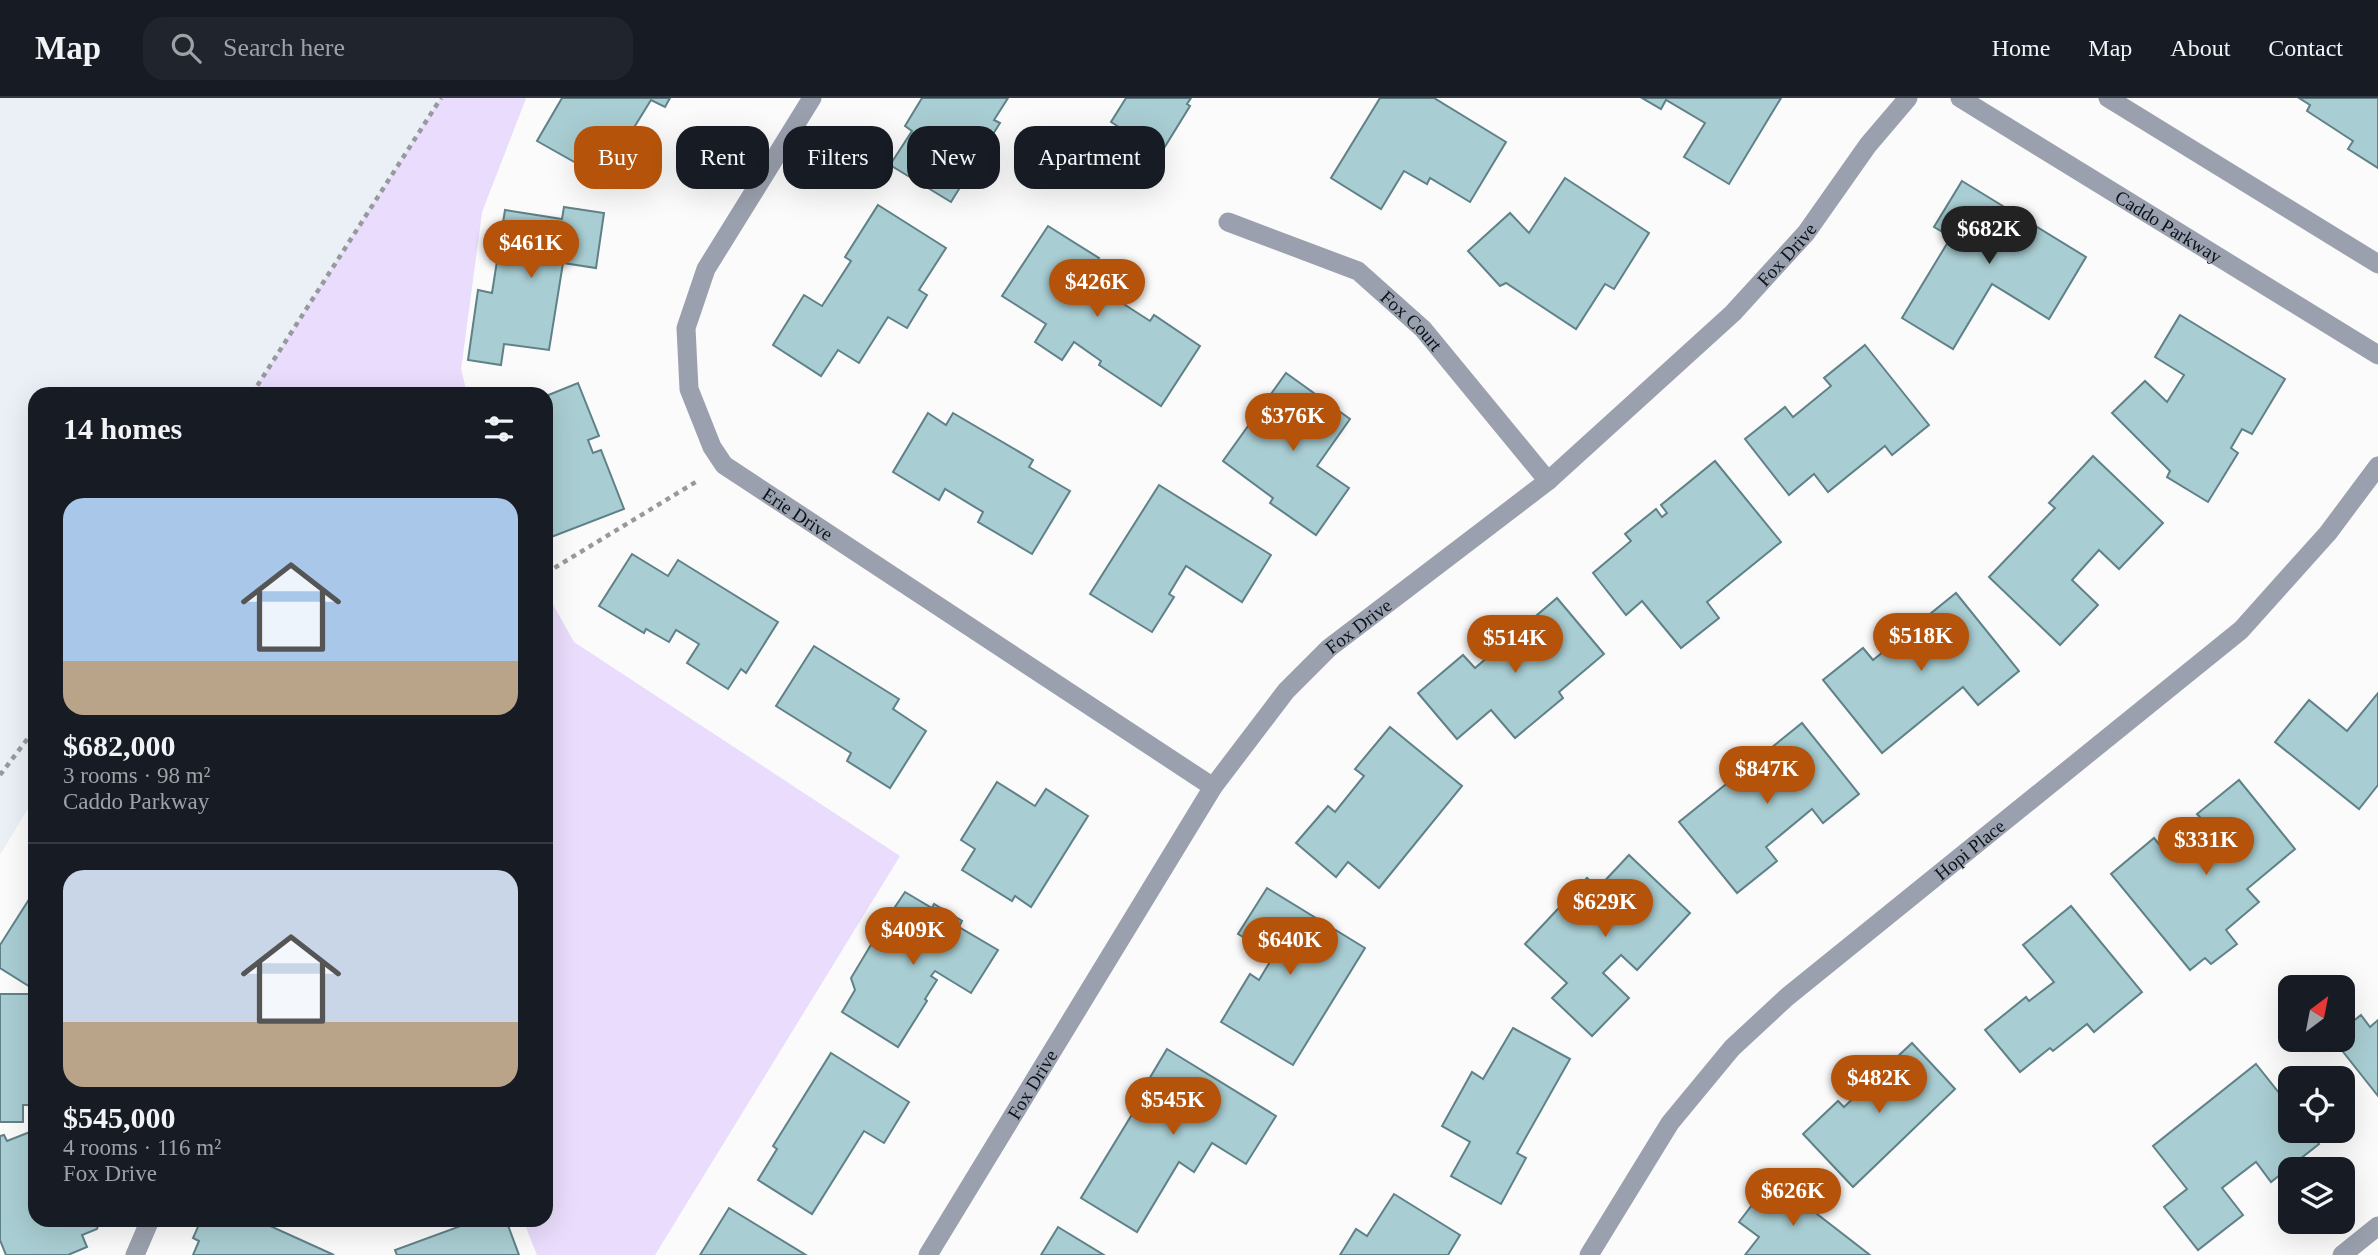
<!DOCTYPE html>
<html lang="en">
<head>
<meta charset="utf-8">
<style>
  :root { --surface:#171b24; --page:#20242c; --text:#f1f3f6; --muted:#9ea1a6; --line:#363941; --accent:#b45309 }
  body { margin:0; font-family:"Times New Roman",serif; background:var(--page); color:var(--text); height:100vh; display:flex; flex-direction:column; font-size:26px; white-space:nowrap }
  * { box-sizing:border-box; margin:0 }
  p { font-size:23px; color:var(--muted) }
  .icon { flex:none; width:38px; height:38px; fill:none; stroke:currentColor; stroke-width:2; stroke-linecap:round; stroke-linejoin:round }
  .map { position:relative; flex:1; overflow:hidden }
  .panel { position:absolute; left:28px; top:289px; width:525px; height:840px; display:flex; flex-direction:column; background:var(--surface); border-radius:21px; box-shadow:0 7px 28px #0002 }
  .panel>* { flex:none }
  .banner { position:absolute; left:574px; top:28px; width:665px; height:63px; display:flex; gap:14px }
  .needle { width:46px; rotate:32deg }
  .controls { position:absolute; left:2278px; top:877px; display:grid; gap:14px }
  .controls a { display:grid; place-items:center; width:77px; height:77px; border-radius:14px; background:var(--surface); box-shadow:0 7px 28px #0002; font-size:35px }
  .price { position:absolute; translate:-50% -60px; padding:0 16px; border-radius:24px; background:var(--accent); color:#fff; font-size:23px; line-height:46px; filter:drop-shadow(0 2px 4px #0008) }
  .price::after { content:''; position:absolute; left:50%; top:42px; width:21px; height:16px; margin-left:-10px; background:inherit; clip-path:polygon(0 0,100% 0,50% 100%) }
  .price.active { background:#222; color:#fff }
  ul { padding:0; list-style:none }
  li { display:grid; align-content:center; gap:14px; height:371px; padding:0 35px }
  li+li { border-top:2px solid var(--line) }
  li span { display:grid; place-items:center; height:217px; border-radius:21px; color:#555 }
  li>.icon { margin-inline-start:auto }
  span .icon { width:126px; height:126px; fill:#fffc; stroke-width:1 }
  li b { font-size:30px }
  h2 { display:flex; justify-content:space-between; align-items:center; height:84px; padding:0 35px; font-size:30px }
  .pill { padding:0 24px; border-radius:21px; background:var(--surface); box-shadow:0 7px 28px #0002; font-size:24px; line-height:63px }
  .pill.active { background:var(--accent); color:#fff }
  header { display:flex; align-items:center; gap:42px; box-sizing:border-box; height:98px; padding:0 35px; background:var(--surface); border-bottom:2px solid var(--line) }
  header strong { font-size:33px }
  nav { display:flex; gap:38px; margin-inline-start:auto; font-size:24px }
  .search { width:490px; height:63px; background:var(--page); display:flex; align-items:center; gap:18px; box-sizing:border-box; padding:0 24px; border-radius:21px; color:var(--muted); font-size:26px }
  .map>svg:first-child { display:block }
  .built { fill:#eaf0f6 }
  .green { fill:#eadcfc }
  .building { fill:#a8cdd2; stroke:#5f8187; stroke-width:2 }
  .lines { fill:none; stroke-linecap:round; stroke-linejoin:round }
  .path { stroke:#979a9d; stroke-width:4.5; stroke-dasharray:5 5; stroke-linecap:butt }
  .minor { stroke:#9ba0ae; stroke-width:19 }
  .labels { text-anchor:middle; stroke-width:5; stroke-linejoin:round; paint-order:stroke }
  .street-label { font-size:19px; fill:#0a131a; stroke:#fff }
</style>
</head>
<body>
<header>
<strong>Map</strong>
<div class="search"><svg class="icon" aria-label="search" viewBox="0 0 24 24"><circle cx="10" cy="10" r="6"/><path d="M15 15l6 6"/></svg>Search here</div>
<nav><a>Home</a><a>Map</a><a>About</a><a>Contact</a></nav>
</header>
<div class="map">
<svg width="2378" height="1157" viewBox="0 0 2378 1157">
  <rect width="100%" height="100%" fill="#fbfbfb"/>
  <polygon class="built" points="0,0 526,0 482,114 461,271 467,296 35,296 35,699 0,757"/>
  <g class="green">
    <polygon points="441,0 526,0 482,114 461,271 467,296 252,296"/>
    <polygon points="546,494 574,544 900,758 655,1157 537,1157 523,1122 546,1122"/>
  </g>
  <g class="building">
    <polygon points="562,0 670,0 665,9 651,2 630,36 641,43 615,87 537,43"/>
    <polygon points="922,0 1008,0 994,22 1000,25 951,104 890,67 912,33 905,28"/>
    <polygon points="1126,0 1191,0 1187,6 1190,8 1161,55 1111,24"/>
    <polygon points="1380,0 1434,0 1506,44 1470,104 1430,80 1427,86 1404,73 1381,111 1331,80"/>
    <polygon points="1642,0 1781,0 1729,86 1684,59 1705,25 1666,2 1661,11"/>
    <polygon points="2299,0 2378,0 2378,70 2348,51 2353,43 2307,13 2310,7"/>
    <polygon points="1565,80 1649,135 1614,191 1605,186 1576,231 1506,185 1500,188 1468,153 1510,115 1529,135"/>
    <polygon points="1962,83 2086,159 2049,221 1992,186 1953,251 1902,220 1951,139 1934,129"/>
    <polygon points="878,107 946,150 919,192 927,197 907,230 888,219 859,265 838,252 821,278 773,247 804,197 822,208 851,163 845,159"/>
    <polygon points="564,109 604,115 596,170 563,165 549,252 504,246 501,267 468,262 478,192 492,195 505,112 562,121"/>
    <polygon points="1048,128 1099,160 1085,181 1150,223 1154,217 1200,248 1161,308 1099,267 1101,263 1074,244 1062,262 1035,244 1046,226 1002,198"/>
    <polygon points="2180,217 2285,281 2252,336 2242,331 2231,350 2238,355 2208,404 2167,379 2170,373 2112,315 2145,283 2167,304 2184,277 2155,259"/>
    <polygon points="1865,247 1929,327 1892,357 1885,348 1828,394 1814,376 1789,397 1745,341 1785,309 1793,319 1831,288 1824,280"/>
    <polygon points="1286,275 1350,321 1317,368 1349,390 1316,437 1270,405 1273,400 1223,363"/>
    <polygon points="578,285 599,338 588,342 593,355 601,352 624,411 546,441 546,298"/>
    <polygon points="928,315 946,327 953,315 1033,362 1029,369 1070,393 1032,456 978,424 983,414 945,391 939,402 893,374"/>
    <polygon points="2093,358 2163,425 2119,471 2099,452 2072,482 2098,507 2060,547 1989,479 2055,410 2049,405"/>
    <polygon points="1715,363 1781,444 1707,504 1719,520 1681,550 1642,503 1626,517 1593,475 1631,443 1625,436 1656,411 1662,419 1667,415 1661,407"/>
    <polygon points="1159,387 1271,457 1242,504 1186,468 1169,496 1174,499 1152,534 1090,496"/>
    <polygon points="632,456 668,478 678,462 778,524 746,575 741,571 728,591 687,565 699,546 676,532 669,544 646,531 644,535 599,508"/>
    <polygon points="1956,495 2019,573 1978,607 1963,589 1882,655 1823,582 1863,550 1873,562"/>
    <polygon points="1557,500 1604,556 1559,594 1563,600 1515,640 1491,612 1457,641 1418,595 1463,557 1475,570"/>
    <polygon points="814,548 899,601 893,611 926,633 890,690 847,663 851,655 776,608"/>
    <polygon points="2378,595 2378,687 2359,711 2275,644 2309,602 2347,633"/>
    <polygon points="1802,625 1859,696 1823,725 1812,711 1766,749 1777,763 1737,795 1679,724"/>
    <polygon points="1390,629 1462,688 1379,790 1348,764 1336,779 1296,745 1328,708 1335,714 1364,678 1355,671"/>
    <polygon points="2239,682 2295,751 2247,791 2259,804 2226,832 2237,846 2211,866 2205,860 2190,872 2111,776 2154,740 2171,761 2209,729 2197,716"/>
    <polygon points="997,684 1035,708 1046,691 1088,718 1031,809 1015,798 1012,803 962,772 975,751 961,742"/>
    <polygon points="1629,757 1690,815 1637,872 1621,857 1603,875 1629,900 1592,938 1552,900 1567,885 1525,846 1587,780 1598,790"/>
    <polygon points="1267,790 1365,850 1293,967 1221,924 1250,876 1259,882 1274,857 1238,836"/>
    <polygon points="35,792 35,892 0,870 0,847"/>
    <polygon points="905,794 932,810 934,806 962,823 959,829 998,852 971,895 935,873 931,878 937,882 925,901 927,903 898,949 842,914 855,892 851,880 872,845 881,842 890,829 887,821"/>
    <polygon points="2071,808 2142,894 2094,934 2087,926 2053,953 2050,950 2020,974 1985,932 2026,899 2029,903 2054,884 2023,847"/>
    <polygon points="0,896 29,896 30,910 35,910 35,1007 23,1007 23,1024 0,1024"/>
    <polygon points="2361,917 2370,929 2378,922 2378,998 2340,950 2347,944 2343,940 2343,931"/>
    <polygon points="1513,930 1570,961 1517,1055 1526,1060 1501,1106 1451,1078 1470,1044 1442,1028 1472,974 1483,981"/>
    <polygon points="1912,945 1955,991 1853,1089 1803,1036 1838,1003 1844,1009"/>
    <polygon points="1167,951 1276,1018 1246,1066 1212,1045 1194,1074 1179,1064 1137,1134 1081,1100 1142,1000 1139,998"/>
    <polygon points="831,955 909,1004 884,1045 864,1033 812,1116 758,1082 777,1051 773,1048"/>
    <polygon points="2256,966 2291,1010 2291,1032 2309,1032 2319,1046 2271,1084 2256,1064 2222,1090 2243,1117 2198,1152 2164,1109 2187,1091 2153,1048"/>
    <polygon points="35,1032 35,1122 100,1122 97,1131 82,1137 87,1149 68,1157 6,1157 0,1142 0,1038 4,1037 7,1043"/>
    <polygon points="1772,1081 1870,1157 1745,1157 1759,1139 1739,1124"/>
    <polygon points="1394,1096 1460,1137 1448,1157 1340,1157 1356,1131 1367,1138"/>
    <polygon points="729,1110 806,1157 700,1157"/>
    <polygon points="201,1122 257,1122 334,1157 193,1157 199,1143 193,1140"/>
    <polygon points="477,1122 506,1122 519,1157 397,1157 395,1152"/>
    <polygon points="1058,1129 1104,1157 1041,1157"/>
  </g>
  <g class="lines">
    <g class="path">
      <polyline points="252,296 441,0"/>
      <polyline points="546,475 699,382"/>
      <polyline points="0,677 35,631"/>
    </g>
    <g class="minor">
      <path id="s1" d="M812,0L706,171L686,230L689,291L712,349L724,367L1213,689"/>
      <path id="s2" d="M1960,0L2378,257"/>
      <polyline points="2108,0 2378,166"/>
      <path id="s3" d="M1228,124L1358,173L1423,231L1548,383"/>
      <polyline points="135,1157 150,1122"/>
      <path id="s4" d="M928,1157L1213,689L1286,593L1329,550L1548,383L1733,215L1806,135L1868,47L1908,0"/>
      <path id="s5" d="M1589,1157L1670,1025L1732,950L1787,899L2241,532L2328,435L2378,368"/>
      <polyline points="2342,1157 2378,1128"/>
    </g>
  </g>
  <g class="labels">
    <g class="street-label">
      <text dy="7" stroke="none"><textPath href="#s2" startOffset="245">Caddo Parkway</textPath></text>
      <text dy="7" stroke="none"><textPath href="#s4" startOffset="1334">Fox Drive</textPath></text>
      <text dy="7" stroke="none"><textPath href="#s3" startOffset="212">Fox Court</textPath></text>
      <text dy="7" stroke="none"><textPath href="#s1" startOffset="497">Erie Drive</textPath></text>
      <text dy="7" stroke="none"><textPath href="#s4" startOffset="766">Fox Drive</textPath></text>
      <text dy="7" stroke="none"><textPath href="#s5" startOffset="562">Hopi Place</textPath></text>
      <text dy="7" stroke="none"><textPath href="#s4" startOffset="200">Fox Drive</textPath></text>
    </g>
  </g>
</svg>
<div class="controls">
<a><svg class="needle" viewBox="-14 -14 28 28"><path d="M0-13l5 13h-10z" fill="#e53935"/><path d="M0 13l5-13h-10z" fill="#9ea1a6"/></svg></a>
<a><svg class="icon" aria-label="locate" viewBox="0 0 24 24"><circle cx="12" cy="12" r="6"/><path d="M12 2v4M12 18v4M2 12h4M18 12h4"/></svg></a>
<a><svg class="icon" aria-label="layers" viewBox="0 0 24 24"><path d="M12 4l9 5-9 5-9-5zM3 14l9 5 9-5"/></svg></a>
</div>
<b class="price active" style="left:1989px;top:168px">$682K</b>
<b class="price" style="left:531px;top:182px">$461K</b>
<b class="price" style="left:1097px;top:221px">$426K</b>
<b class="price" style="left:1293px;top:355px">$376K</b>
<b class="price" style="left:1921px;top:575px">$518K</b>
<b class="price" style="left:1515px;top:577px">$514K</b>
<b class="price" style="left:1767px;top:708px">$847K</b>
<b class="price" style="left:2206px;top:779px">$331K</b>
<b class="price" style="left:1605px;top:841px">$629K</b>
<b class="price" style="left:913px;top:869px">$409K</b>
<b class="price" style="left:1290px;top:879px">$640K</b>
<b class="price" style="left:1879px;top:1017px">$482K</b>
<b class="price" style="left:1173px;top:1039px">$545K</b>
<b class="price" style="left:1793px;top:1130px">$626K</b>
<div class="banner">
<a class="pill active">Buy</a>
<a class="pill">Rent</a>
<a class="pill">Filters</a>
<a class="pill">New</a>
<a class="pill">Apartment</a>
</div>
<section class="panel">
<h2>14 homes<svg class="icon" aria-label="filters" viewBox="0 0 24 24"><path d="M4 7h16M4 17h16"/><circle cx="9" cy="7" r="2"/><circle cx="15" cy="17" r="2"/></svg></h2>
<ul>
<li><span style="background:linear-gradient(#a9c7e8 75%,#b9a48a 0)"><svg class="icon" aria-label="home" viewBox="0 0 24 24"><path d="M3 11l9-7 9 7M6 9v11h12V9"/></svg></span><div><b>$682,000</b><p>3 rooms · 98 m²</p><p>Caddo Parkway</p></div></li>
<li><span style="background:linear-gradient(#c9d6e8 70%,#b9a48a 0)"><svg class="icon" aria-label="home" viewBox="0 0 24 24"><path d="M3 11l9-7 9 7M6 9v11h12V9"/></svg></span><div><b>$545,000</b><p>4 rooms · 116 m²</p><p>Fox Drive</p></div></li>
</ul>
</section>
</div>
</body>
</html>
